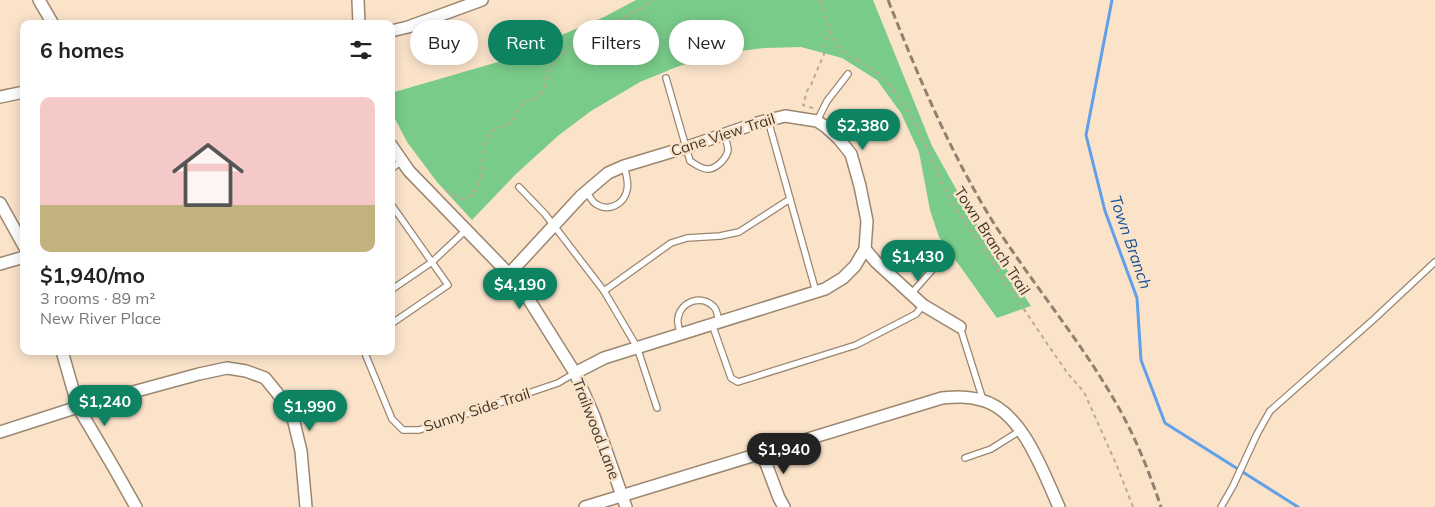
<!DOCTYPE html>
<html lang="en">
<head>
<meta charset="utf-8">
<style>
  :root { --surface:#fff; --page:#f6f6f6; --text:#222; --muted:#767676; --accent:#0e8361 }
  body { margin:0; font-family:Mulish,sans-serif; background:var(--page); color:var(--text); height:100vh; display:flex; flex-direction:column; font-size:19px; white-space:nowrap }
  * { box-sizing:border-box; margin:0 }
  p { font-size:16px; color:var(--muted) }
  .icon { flex:none; width:28px; height:28px; fill:none; stroke:currentColor; stroke-width:2; stroke-linecap:round; stroke-linejoin:round }
  .map { position:relative; flex:1; overflow:hidden }
  .side { position:absolute; left:20px; top:20px; width:375px; height:335px; display:flex; flex-direction:column; background:var(--surface); border-radius:10px; box-shadow:0 2px 12px #0003 }
  .side>* { flex:none }
  .banner { position:absolute; left:410px; top:20px; width:475px; height:45px; display:flex; gap:10px }
  .price { position:absolute; translate:-50% -42px; padding:0 11px; border-radius:18px; background:var(--accent); color:#fff; font-size:16px; line-height:32px; filter:drop-shadow(0 1px 2px #0008) }
  .price::after { content:''; position:absolute; left:50%; top:30px; width:15px; height:11px; margin-left:-8px; background:inherit; clip-path:polygon(0 0,100% 0,50% 100%) }
  .price.active { background:#222; color:#fff }
  ul { padding:0; list-style:none }
  li { display:grid; align-content:center; gap:10px; height:265px; padding:0 20px }
  li span { display:grid; place-items:center; height:155px; border-radius:10px; color:#555 }
  li>.icon { margin-inline-start:auto }
  span .icon { width:90px; height:90px; fill:#fffc; stroke-width:1 }
  li b { font-size:21px }
  h2 { display:flex; justify-content:space-between; align-items:center; height:60px; padding:0 20px; font-size:21px }
  .chip { padding:0 18px; border-radius:22px; background:var(--surface); box-shadow:0 2px 12px #0003; font-size:18px; line-height:45px }
  .chip.active { background:var(--accent); color:#fff }
  .map>svg:first-child { display:block }
  .green { fill:#79cb89 }
  .lines { fill:none; stroke-linecap:round; stroke-linejoin:round }
  .stream { stroke:#609fe9; stroke-width:3 }
  .lane-casing { stroke:#9b866f; stroke-width:8 }
  .street-casing { stroke:#9b866f; stroke-width:14 }
  .path { stroke:#bca995; stroke-width:2; stroke-dasharray:4 4; stroke-linecap:butt }
  .lane { stroke:#fff; stroke-width:5.5 }
  .street { stroke:#fff; stroke-width:11 }
  .rail { stroke:#8f806f; stroke-width:3; stroke-dasharray:8 4; stroke-linecap:butt }
  .labels { text-anchor:middle; stroke-width:5; stroke-linejoin:round; paint-order:stroke }
  .street-label { font-size:15px; fill:#3f362c; stroke:#fbe3ca }
  .water-label { font-size:16px; font-style:italic; fill:#155598; stroke:#fbe3ca }
</style>
</head>
<body>
<div class="map">
<svg width="1435" height="507" viewBox="0 0 1435 507">
  <rect width="100%" height="100%" fill="#fbe3ca"/>
  <polygon class="green" points="636,0 873,0 932,146 969,212 1031,306 997,318 939,237 930,210 919,152 901,113 877,80 842,58 801,47 764,48 732,52 679,66 640,82 591,111 559,135 516,174 472,220 437,182 407,142 391,111 391,93 498,62 604,17"/>
  <g class="lines">
    <polyline class="stream" points="1112,0 1086,135 1105,211 1137,298 1141,360 1165,423 1298,507"/>
    <defs>
      <g id="lane">
        <path d="M666,78L690,161C695,164 702,170 709,169C717,168 727,158 728,150C728,145 725,139 724,134"/>
        <polyline points="768,120 816,292"/>
        <polyline points="817,121 827,101 848,74"/>
        <polyline points="391,169 402,161"/>
        <polyline points="519,187 545,214 604,291 637,347 657,408"/>
        <path d="M586,191C589,195 591,201 596,204C608,212 624,205 627,190C629,182 626,174 624,166"/>
        <polyline points="391,204 448,285 391,324"/>
        <polyline points="391,290 432,262 466,230"/>
        <polyline points="604,291 671,243 687,238 720,236 739,232 790,199"/>
        <polyline points="911,294 940,261"/>
        <polyline points="712,324 731,378 738,382 856,345 916,314 923,305"/>
        <polyline points="960,327 983,400"/>
        <path d="M681,334C679,329 677,323 678,318C681,301 702,294 714,307C717,310 718,317 719,322"/>
        <polyline points="364,351 392,419 403,430 419,430 558,383 575,373"/>
        <polyline points="965,458 991,449 1021,430"/>
        <polyline points="1221,507 1233,486 1257,434 1270,411 1373,320 1435,262"/>
      </g>
      <g id="street">
        <polyline points="39,0 53,24"/>
        <polyline points="358,0 359,24"/>
        <polyline points="391,31 408,27 482,0"/>
        <polyline points="0,97 24,92"/>
        <polyline points="391,145 409,171 509,274 526,295 575,373 594,416 626,507"/>
        <polyline points="0,203 24,246"/>
        <polyline points="865,249 876,262 923,305 960,327"/>
        <polyline points="0,264 24,257"/>
        <polyline points="509,274 581,196 608,173 624,166 687,147 757,123 785,116 817,121 826,127 839,139 851,154 860,186 867,221 865,249 855,266 843,278 825,289 604,358 575,373"/>
        <polyline points="62,351 78,407 114,468 136,507"/>
        <polyline points="0,432 78,407 199,374 227,368 246,371 265,378 291,410 301,451 306,507"/>
        <polyline points="762,453 779,498 784,507"/>
        <path d="M585,507L942,398C955,397 968,396 981,400C1022,410 1043,472 1059,507"/>
      </g>
    </defs>
    <use href="#lane" class="lane-casing"/>
    <use href="#street" class="street-casing"/>
    <g class="path">
      <path d="M820,0C825,14 828,31 836,43C845,57 861,61 874,70C886,79 895,92 904,105C925,137 936,175 956,208L1050,348L1069,375L1084,392L1117,466L1133,507"/>
      <polyline points="813,108 803,105 807,91 811,85 824,54 826,38 832,33"/>
      <path d="M446,191L464,199C487,189 479,163 486,141C491,126 498,131 509,123C516,118 519,108 524,101L539,97C547,85 547,69 557,58C572,43 592,35 610,25C625,17 640,9 654,0"/>
    </g>
    <use href="#lane" class="lane"/>
    <use href="#street" class="street"/>
    <path class="rail" d="M888,0C918,76 950,152 993,222C1032,283 1080,340 1116,403C1135,436 1149,471 1161,507"/>
  </g>
  <g class="labels">
    <g class="street-label">
      <text transform="translate(723 135) rotate(-18)" y="5">Cane View Trail</text>
      <text transform="translate(992 241) rotate(57)" y="5">Town Branch Trail</text>
      <text transform="translate(477 410) rotate(-18)" y="5">Sunny Side Trail</text>
      <text transform="translate(596 429) rotate(69)" y="5">Trailwood Lane</text>
    </g>
    <g class="water-label">
      <text transform="translate(1131 242) rotate(71)" y="6">Town Branch</text>
    </g>
  </g>
</svg>
<b class="price" style="left:863px;top:151px">$2,380</b>
<b class="price" style="left:918px;top:282px">$1,430</b>
<b class="price" style="left:520px;top:310px">$4,190</b>
<b class="price" style="left:105px;top:427px">$1,240</b>
<b class="price" style="left:310px;top:432px">$1,990</b>
<b class="price active" style="left:784px;top:475px">$1,940</b>
<div class="banner">
<a class="chip">Buy</a>
<a class="chip active">Rent</a>
<a class="chip">Filters</a>
<a class="chip">New</a>
</div>
<section class="side">
<h2>6 homes<svg class="icon" aria-label="filters" viewBox="0 0 24 24"><path d="M4 7h16M4 17h16"/><circle cx="9" cy="7" r="2"/><circle cx="15" cy="17" r="2"/></svg></h2>
<ul>
<li><span style="background:linear-gradient(#f6c9c9 70%,#c2b280 0)"><svg class="icon" aria-label="home" viewBox="0 0 24 24"><path d="M3 11l9-7 9 7M6 9v11h12V9"/></svg></span><div><b>$1,940/mo</b><p>3 rooms · 89 m²</p><p>New River Place</p></div></li>
</ul>
</section>
</div>
</body>
</html>
